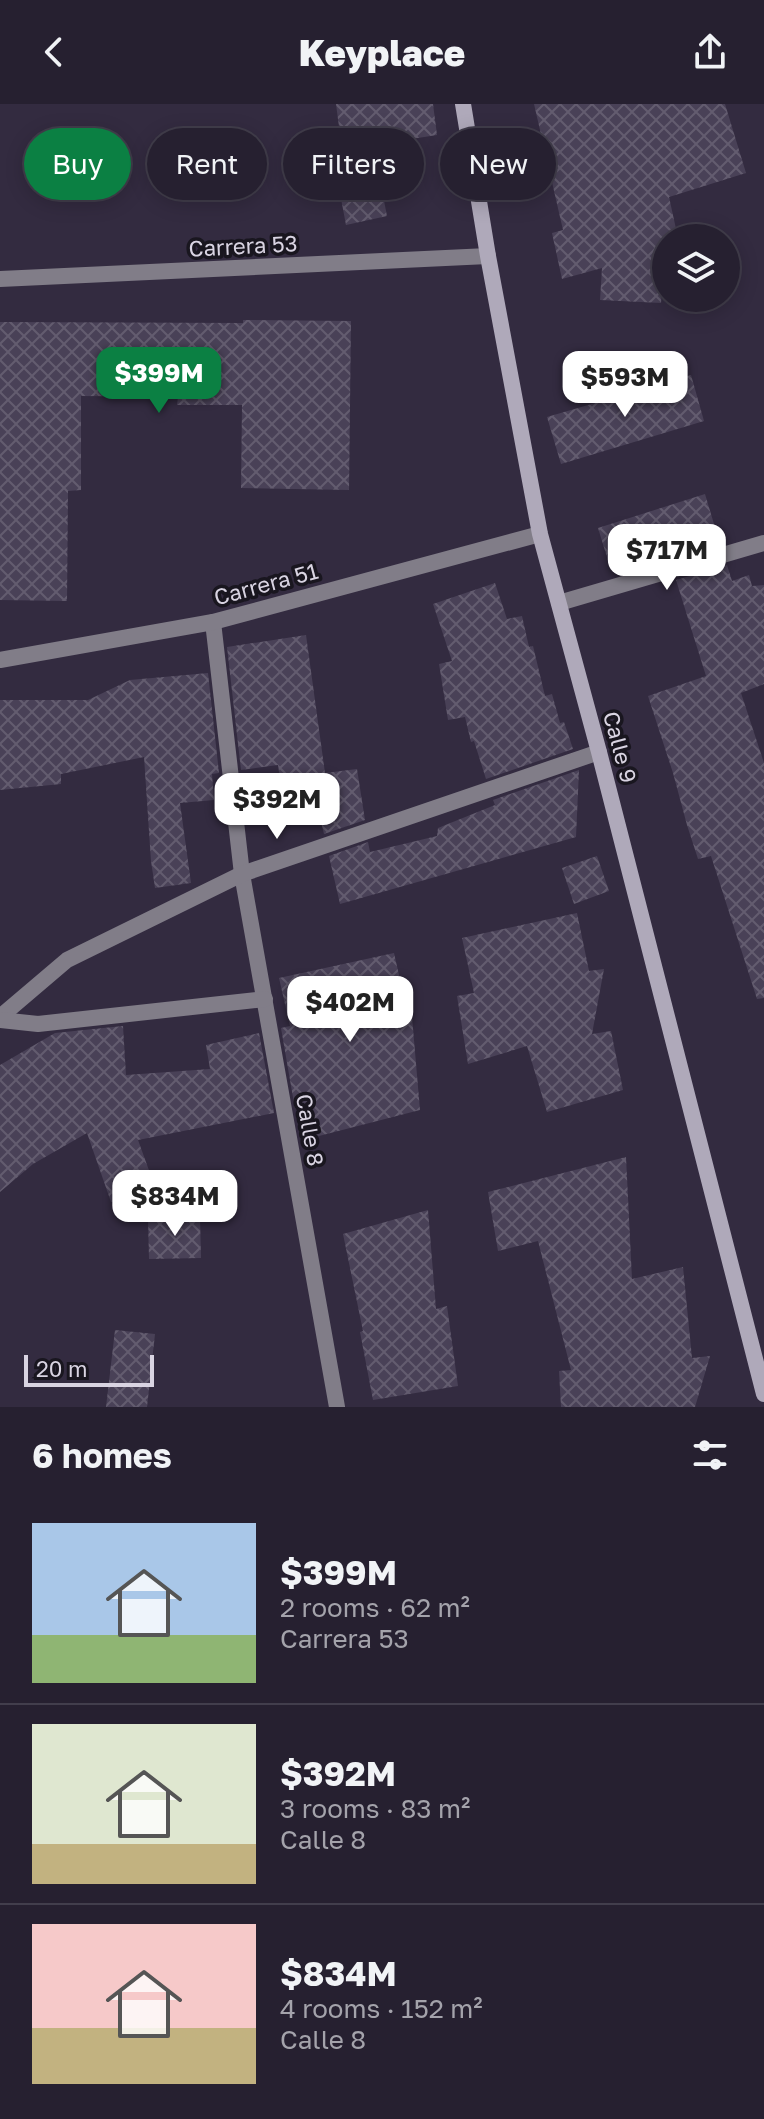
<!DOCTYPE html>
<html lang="en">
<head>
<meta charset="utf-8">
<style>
  :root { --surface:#262030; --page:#2e2838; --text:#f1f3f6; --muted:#a4a3ab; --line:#423e4c; --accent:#0b8043 }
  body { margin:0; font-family:"Golos Text",sans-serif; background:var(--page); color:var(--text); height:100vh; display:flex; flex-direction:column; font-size:30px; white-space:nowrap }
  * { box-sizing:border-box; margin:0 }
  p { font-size:26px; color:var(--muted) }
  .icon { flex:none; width:44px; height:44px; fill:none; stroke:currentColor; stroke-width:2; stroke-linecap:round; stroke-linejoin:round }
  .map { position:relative; height:1303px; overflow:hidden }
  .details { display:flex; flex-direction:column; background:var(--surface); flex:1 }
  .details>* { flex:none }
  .hud { position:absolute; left:24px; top:24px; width:716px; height:72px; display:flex; gap:16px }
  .buttons { position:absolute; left:652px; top:120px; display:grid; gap:16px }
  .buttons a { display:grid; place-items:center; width:88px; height:88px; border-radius:50%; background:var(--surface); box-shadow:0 4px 20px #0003,0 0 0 2px var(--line); font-size:40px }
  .scale { position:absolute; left:24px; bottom:20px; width:130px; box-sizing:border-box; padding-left:8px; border:4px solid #d9d4e2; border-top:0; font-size:22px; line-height:28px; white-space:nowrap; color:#d9d4e2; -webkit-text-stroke:6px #19161f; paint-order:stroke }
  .price { position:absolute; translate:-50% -68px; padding:0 18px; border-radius:16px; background:#fff; color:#222; font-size:26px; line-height:52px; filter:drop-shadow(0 2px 4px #0008) }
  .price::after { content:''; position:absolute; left:50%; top:48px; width:24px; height:18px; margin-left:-12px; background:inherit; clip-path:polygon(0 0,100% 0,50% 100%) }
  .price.selected { background:var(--accent); color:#fff }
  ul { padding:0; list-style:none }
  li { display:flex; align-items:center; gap:24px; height:200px; padding:0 32px }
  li+li { border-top:2px solid var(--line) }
  li span { display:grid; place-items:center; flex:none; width:224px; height:160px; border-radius:0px; color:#555 }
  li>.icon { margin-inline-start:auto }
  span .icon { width:96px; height:96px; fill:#fffc; stroke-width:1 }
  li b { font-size:34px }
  h2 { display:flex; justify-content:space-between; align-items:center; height:96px; padding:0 32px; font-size:34px }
  .chip { padding:0 28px; border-radius:36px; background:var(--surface); box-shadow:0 4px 20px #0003,0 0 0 2px var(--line); font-size:28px; line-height:72px }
  .chip.selected { background:var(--accent); color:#fff }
  header { display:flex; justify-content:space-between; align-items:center; height:104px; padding:0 32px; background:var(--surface); font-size:36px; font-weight:800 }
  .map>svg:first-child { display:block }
  .building { fill:url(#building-cross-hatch) }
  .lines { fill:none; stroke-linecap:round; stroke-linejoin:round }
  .street { stroke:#817d88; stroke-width:16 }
  .secondary { stroke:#afa9ba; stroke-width:16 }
  .labels { text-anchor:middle; stroke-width:7; stroke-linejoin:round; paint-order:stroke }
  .street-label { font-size:22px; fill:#d9d4e2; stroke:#19161f }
</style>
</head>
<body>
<header><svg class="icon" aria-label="back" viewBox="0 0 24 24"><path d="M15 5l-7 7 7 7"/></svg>Keyplace<svg class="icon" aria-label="share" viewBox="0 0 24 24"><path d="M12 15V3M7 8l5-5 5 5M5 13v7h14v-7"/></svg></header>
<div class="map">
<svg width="764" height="1303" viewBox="0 0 764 1303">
  <defs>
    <pattern id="building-cross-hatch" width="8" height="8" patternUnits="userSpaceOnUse" patternTransform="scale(2)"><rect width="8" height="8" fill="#494157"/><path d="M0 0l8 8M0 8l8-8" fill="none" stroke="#635c6f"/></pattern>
  </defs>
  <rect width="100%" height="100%" fill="#332b40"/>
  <g class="building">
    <polygon points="336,0 433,0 437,31 373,41 387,112 346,121 335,63 344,61"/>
    <polygon points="534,0 725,0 746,69 669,93 678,134 666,134 661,199 600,196 602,164 562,175 552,129 563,126"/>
    <polygon points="243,216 351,217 349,386 241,384 242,301 177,301 178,293 81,292 81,386 68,387 67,497 0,496 0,218 243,219"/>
    <polygon points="691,271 704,317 561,360 547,313"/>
    <polygon points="705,390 720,440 669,455 666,445 610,463 598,424"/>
    <polygon points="727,461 732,477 749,471 752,482 764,481 764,580 741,589 764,659 764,894 757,895 711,752 698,755 687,721 673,669 648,592 706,572 676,476"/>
    <polygon points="495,479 507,515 522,512 529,543 533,542 545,592 552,590 560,619 564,618 573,645 486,675 474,637 471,638 465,613 448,616 439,560 452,557 433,500"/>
    <polygon points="306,531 325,669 357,665 365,716 324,730 319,710 286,715 278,661 241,666 227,543"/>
    <polygon points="208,569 219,669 212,670 214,696 180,699 191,779 155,784 151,757 144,653 61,670 61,680 0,686 0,596 88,596 130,576"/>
    <polygon points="579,666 576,733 340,800 329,752 368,738 370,748 437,732 438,724 495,701 493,696"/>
    <polygon points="597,752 609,787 574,800 562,764"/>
    <polygon points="577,809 589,867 604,865 592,930 611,927 623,986 547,1008 527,942 468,960 457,892 474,889 462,834"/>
    <polygon points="394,849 406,902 411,901 420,1006 315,1033 308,1003 295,1005 281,924 290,922 279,874"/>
    <polygon points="123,922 126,971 210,965 206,941 259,929 274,1009 138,1036 159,1094 111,1098 87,1029 33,1060 0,1088 0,961 55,929"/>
    <polygon points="626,1053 632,1175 683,1163 692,1254 710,1252 695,1303 561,1303 559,1267 571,1266 538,1137 498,1147 488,1088"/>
    <polygon points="428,1106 436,1205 447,1202 458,1282 373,1296 360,1228 363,1227 343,1130"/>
    <polygon points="200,1113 201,1154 149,1155 148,1115"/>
    <polygon points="115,1226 155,1230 147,1303 106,1303"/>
  </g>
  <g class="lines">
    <g class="street">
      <polyline points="0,175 488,152"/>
      <polyline points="559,499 764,439"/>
      <polyline points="213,518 242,770 337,1303"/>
      <polyline points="0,556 213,518 540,430"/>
      <polyline points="0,913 67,856 242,770 599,648"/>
      <polyline points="0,916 38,920 265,895"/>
    </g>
    <polyline class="secondary" points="463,0 488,152 540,430 599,648 764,1290"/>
  </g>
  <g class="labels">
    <g class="street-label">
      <text transform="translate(243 142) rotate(-3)" y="8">Carrera 53</text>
      <text transform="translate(266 480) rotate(-15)" y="8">Carrera 51</text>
      <text transform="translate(620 643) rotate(75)" y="8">Calle 9</text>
      <text transform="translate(310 1026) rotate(80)" y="8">Calle 8</text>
    </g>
  </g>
</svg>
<div class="buttons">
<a><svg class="icon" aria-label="layers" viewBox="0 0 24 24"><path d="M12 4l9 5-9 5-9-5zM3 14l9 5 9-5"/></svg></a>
</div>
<div class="scale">20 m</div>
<b class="price selected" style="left:159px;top:311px">$399M</b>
<b class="price" style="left:625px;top:315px">$593M</b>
<b class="price" style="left:667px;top:488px">$717M</b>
<b class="price" style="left:277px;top:737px">$392M</b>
<b class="price" style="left:350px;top:940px">$402M</b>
<b class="price" style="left:175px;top:1134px">$834M</b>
<div class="hud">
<a class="chip selected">Buy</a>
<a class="chip">Rent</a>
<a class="chip">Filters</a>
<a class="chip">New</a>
</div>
</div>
<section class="details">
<h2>6 homes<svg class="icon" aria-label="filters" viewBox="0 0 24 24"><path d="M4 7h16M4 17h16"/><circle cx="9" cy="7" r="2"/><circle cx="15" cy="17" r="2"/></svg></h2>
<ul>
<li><span style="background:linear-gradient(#a9c7e8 70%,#8fb573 0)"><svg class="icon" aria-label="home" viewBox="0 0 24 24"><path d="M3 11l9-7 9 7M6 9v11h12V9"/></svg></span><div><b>$399M</b><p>2 rooms · 62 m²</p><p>Carrera 53</p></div></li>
<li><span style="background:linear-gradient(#dfe7d0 75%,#c2b280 0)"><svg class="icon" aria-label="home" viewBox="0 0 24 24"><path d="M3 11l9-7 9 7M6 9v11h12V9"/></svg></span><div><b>$392M</b><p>3 rooms · 83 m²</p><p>Calle 8</p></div></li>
<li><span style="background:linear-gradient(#f6c9c9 65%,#c2b280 0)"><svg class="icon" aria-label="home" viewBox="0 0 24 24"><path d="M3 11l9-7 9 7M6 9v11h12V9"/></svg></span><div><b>$834M</b><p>4 rooms · 152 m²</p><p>Calle 8</p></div></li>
</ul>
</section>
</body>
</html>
